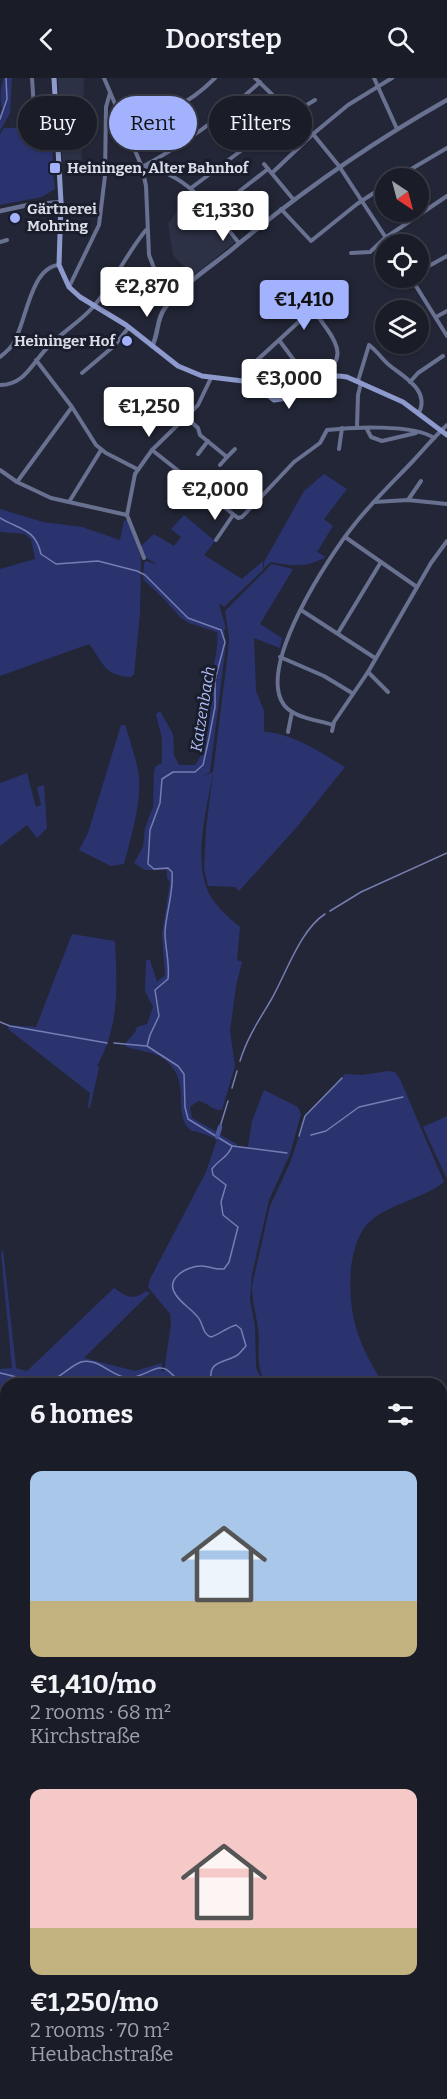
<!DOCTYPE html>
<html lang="en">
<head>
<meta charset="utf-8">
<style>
  :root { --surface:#1a1c28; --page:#232530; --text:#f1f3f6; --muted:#9fa1a8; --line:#383a45; --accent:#a2b2fd }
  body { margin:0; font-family:Bitter,serif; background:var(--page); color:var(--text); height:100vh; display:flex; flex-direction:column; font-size:22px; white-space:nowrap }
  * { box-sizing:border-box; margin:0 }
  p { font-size:20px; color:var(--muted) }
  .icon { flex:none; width:33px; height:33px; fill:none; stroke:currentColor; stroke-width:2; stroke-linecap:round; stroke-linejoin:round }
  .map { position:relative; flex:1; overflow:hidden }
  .panel { position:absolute; left:0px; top:1300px; width:447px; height:722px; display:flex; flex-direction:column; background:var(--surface); border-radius:18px 18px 0 0; box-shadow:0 2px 4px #0004,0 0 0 2px var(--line) }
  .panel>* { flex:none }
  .banner { position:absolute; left:18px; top:18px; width:411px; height:54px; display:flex; gap:12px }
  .needle { width:39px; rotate:144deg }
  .controls { position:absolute; left:375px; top:90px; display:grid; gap:12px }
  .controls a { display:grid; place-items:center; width:54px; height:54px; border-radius:50%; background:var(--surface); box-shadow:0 2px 4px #0004,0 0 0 2px var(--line); font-size:30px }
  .price { position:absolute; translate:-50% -51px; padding:0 14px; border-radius:6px; background:#fff; color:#222; font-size:20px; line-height:39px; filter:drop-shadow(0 2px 3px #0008) }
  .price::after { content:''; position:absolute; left:50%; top:36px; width:18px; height:14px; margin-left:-9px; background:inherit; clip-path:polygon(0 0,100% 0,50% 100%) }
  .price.active { background:var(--accent); color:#111 }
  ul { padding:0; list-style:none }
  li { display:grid; align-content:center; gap:12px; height:318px; padding:0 30px }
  li span { display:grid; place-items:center; height:186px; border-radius:12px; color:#555 }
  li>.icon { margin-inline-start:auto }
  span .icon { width:108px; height:108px; fill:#fffc; stroke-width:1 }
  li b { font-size:26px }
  h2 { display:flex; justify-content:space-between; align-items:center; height:72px; padding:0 30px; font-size:26px }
  .tag { padding:0 21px; border-radius:27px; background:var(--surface); box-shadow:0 2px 4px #0004,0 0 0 2px var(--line); font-size:21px; line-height:54px }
  .tag.active { background:var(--accent); color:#111 }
  header { display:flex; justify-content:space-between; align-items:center; height:78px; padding:0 30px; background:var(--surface); font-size:27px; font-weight:600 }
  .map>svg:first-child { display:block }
  .built { fill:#2c3145 }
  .green { fill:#2b336f }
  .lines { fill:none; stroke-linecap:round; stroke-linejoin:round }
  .stream { stroke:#757eb2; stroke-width:1.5 }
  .canal { stroke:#4a569b; stroke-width:4.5 }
  .minor { stroke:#697191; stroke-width:4 }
  .tertiary { stroke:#697191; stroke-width:4.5 }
  .secondary { stroke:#8e9acd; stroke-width:5 }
  .poi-dot { fill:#a2b2fd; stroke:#191d2c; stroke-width:2 }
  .labels { text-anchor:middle; stroke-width:6; stroke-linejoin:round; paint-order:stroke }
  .poi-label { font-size:15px; font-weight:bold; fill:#dadde7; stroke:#191d2c; text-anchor:start }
  .water-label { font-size:16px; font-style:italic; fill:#afbdf8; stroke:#191d2c }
</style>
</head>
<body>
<header><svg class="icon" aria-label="back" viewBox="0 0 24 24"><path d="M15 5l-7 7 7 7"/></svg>Doorstep<svg class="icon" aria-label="search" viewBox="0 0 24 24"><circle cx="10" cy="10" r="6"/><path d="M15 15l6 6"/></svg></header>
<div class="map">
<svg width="447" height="2021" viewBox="0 0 447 2021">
  <rect width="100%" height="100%" fill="#232636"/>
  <g class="built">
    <polygon points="58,0 84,0 81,96 68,95 62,80"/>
    <polygon points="192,116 235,164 193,198 173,177 168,146 184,123"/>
    <polygon points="221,2016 348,2016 349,2021 221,2021"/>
  </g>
  <g class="green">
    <path d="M4,0H12L10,35L0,53V37L2,31C0,22 0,10 4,0Z"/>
    <polygon points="52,49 53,95 55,111 42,119 0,127 0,56 4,50"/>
    <path d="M324,396L347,411L324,441L333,448L317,474L326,479C306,490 292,488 271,484L264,490V484L304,413Z"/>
    <path d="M0,431L43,444L82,449L120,462L124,443L128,442L141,480L140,536L134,596L131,599C104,598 104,585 89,566L0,598V491L35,481L31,461L25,456L0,454Z"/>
    <path d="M184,437L215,463L204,477L242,501L263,483V492L224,529L219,525L226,551H224L226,566L210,694L202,699L213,694C207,732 191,784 211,819C219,831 229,840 240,849L237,882L242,884L236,908L230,953L235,988L222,1032C213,1033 207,1024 198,1023L190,1029L192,1040L217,1054L215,1060L195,1053H192C169,1036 196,1002 161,979C151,973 136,973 125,968C127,960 135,958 137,949L147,946L153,929L145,913L146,882H150L157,904L165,897L162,856L170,804L167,800V792H145L134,785L143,769L145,750L153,729L154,693L156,688L162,685V661L156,636L160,633L173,656L174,677L179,687H195C213,664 205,632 210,605C213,588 219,571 217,554L189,545L180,539L166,523L143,501L144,485L146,483L158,487L145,479L141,468L154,456L174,468L181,459L171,451Z"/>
    <path d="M272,486L293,491L260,546L282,560L280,570L254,560L256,613L264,633V654C293,655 321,675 345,689L296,750L239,813L235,809L208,808L204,791L206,751L228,574L229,560L225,533Z"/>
    <path d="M121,647H125L126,649C130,665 137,682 139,699C141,728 131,758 124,786L111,788L79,772L88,755Z"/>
    <polygon points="27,695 36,729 41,727 37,709 44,707 47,750 37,760 27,747 0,768 0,705"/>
    <path d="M72,856L115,863C117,908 120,947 97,988L99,989L90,1030L88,1029L90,1015L8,951L9,947L36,949Z"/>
    <path d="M388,993L395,994L400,1001L444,1104C426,1119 394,1125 374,1140C345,1161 347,1222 357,1253C363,1272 373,1290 384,1306H266C254,1285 261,1272 258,1250C256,1236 252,1223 252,1208L270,1128L290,1085L306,1038L345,996L362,997Z"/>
    <path d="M264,1012L298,1029L301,1036L290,1076L269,1122L252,1196L250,1222L255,1248L256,1290L264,1306H6V1391L0,1389V1291L12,1290L1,1175L3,1171L16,1290L27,1293L114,1210C127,1219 133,1223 146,1213L150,1215L84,1280L135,1293L162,1285L161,1293L164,1294L171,1246L170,1236L148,1209L150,1201L206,1094L219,1056L237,1066V1068L248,1069L252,1043Z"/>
    <polygon points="447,1038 447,1101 423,1049"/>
    <polygon points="447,1361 447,1546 441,1541 441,1367"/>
    <polygon points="447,1670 447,1819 441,1819 441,1674"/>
    <polygon points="0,1745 6,1746 6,1837 0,1835"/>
    <polygon points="447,1852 447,2021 349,2021 348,2016 441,2016 441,1857"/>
  </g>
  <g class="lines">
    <g class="stream">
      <polyline points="0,41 7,21 6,0"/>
      <path d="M0,440C20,452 35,450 41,476L56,486L98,483L137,493L145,497L188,540L221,552L225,564L215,602V629L209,660L203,687L195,694H173L162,701L160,725L150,752L148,786L154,791L168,790L172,794C174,814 166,834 165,854C165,870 170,885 168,901L155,912L159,938L150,957L147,968L178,988L184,996L185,1029L188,1041L232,1068C228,1080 219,1081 212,1091L213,1097L226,1107L221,1124L223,1137L238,1149L229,1184L224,1191C212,1192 211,1188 201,1188C187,1188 164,1201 176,1217C181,1225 190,1230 196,1237C204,1244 201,1255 211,1259C220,1256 226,1250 236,1247L241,1251L246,1268C243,1271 240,1276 236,1278C223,1285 209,1283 211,1301"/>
      <polyline points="330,833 361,814 447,775"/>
      <polyline points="0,944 10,948 107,965"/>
      <polyline points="114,965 146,968"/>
      <path d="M240,983C247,960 259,942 271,922C286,896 300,852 325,836"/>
      <polyline points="232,1010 237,993"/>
      <polyline points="220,1049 228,1023"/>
      <polyline points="311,1057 326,1053 359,1029 403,1019"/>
      <polyline points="299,1058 305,1038 342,1000"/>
      <polyline points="232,1068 287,1075"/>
      <path d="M0,1295C15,1298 39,1307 54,1301C63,1297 72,1287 81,1284C98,1279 112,1299 128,1300C139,1300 149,1292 159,1290C168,1289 171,1297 178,1301C192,1308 202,1294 217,1306"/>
      <polyline points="0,1699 6,1703"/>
      <polyline points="351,2016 352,2021"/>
    </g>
    <polyline class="canal" points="217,1059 220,1049"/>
    <g class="minor">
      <polyline points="32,0 34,31 38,33 56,32"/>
      <polyline points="104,0 142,89 146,108 149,177 159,203 163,223 167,227"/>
      <polyline points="255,0 313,56 339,88 390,166"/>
      <polyline points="374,0 397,51"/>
      <polyline points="293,35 315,22"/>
      <path d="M125,48C163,36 186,29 215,0"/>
      <polyline points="264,86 293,121"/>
      <path d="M142,89C185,66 224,37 260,4"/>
      <path d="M144,89C186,94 214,134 239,165"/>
      <polyline points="272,95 313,56 348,27 392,0"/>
      <polyline points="396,100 447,70"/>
      <polyline points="191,110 246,69 287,30"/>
      <polyline points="281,131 311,163 357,126 386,107"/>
      <polyline points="215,137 241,112 268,91"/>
      <polyline points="0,164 7,162"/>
      <polyline points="351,175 370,174 385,160 447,118"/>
      <polyline points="418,194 447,178"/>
      <polyline points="411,200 447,258"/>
      <polyline points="110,207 137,222 144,218 162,216"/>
      <polyline points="69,209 99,147 105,98 106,29 110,15"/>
      <polyline points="436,239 447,233"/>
      <polyline points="279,262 311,305"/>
      <path d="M0,279C5,275 10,271 13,266C26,246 30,189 59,187"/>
      <polyline points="36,282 72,329 96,367 106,375 137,391"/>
      <polyline points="82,295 114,268 129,249"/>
      <path d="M245,302L253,286L304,239C308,238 313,237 318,239C321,242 324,247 327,251C339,268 344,282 324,295L323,299"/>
      <path d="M358,303L369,267C377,273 382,281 389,287C404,299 430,312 419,335"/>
      <polyline points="410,304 418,295 443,278"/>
      <path d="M0,307C25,307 32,285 48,269C62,254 80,244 93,229C114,205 126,176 146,152"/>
      <polyline points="186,339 198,350 200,357 227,379 235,371"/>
      <polyline points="357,349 358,317 361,305"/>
      <polyline points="367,351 371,359 382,363 416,355"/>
      <polyline points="339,371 342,350"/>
      <path d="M152,372L238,440L242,439L294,384L320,365L327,352C351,349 414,346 434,360"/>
      <polyline points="198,376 208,363"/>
      <polyline points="220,387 227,379"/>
      <polyline points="0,392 17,404 51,420 127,437"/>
      <polyline points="17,404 72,329"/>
      <polyline points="408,422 421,403"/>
      <polyline points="69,424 101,372"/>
      <polyline points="374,424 408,422 447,426"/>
      <polyline points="345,459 417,509"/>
      <polyline points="216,462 233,437"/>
      <polyline points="144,480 127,437 135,396 152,372 198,327 211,300"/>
      <polyline points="301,532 375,580"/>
      <polyline points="338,555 381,484"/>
      <polyline points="280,579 324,598 352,615"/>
      <polyline points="368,594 388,614"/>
      <path d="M333,647C318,642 294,640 284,627C256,589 329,478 354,447C372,424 393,404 413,383C424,371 435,358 447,347"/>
      <polyline points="332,653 334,644 368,594 431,485 447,463"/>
      <polyline points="288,654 292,634"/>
    </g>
    <g class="tertiary">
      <polyline points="0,133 28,127 61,124"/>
      <path d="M152,268C159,256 156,241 165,230C182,207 209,190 230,173C298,116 369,66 447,22"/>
    </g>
    <path class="secondary" d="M54,0L61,124L59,187L69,209L80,219L126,247L178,288L202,298L251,304L274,322C303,321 311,292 347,299L403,324L447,357"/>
  </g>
  <g class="poi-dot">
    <rect x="49" y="84" width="12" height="12" rx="3"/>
    <circle cx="15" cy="140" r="6"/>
    <circle cx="127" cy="263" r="6"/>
  </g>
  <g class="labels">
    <g class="poi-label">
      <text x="67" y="95">Heiningen, Alter Bahnhof</text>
      <text x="27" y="136">Gärtnerei<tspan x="27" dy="17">Mohring</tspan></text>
      <text x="115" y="268" text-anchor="end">Heininger Hof</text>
    </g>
    <g class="water-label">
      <text transform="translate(202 631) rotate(-81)" y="6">Katzenbach</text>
    </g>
  </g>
</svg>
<div class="controls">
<a><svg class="needle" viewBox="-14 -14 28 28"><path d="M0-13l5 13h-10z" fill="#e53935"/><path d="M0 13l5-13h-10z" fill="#9fa1a8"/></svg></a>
<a><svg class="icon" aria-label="locate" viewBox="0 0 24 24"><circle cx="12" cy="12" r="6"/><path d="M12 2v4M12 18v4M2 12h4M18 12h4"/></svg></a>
<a><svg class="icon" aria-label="layers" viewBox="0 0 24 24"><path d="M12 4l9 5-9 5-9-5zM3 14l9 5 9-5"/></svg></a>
</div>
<b class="price" style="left:223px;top:164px">€1,330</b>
<b class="price" style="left:147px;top:240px">€2,870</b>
<b class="price active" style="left:304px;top:253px">€1,410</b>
<b class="price" style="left:289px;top:332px">€3,000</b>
<b class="price" style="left:149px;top:360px">€1,250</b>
<b class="price" style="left:215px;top:443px">€2,000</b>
<div class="banner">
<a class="tag">Buy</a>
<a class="tag active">Rent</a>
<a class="tag">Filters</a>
</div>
<section class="panel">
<h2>6 homes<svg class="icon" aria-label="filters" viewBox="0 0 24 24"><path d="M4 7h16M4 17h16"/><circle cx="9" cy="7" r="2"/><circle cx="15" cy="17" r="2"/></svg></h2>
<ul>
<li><span style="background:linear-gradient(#a9c7e8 70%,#c2b280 0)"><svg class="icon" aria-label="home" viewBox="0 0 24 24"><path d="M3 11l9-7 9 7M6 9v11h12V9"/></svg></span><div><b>€1,410/mo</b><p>2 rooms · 68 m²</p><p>Kirchstraße</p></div></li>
<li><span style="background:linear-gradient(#f6c9c9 75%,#c2b280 0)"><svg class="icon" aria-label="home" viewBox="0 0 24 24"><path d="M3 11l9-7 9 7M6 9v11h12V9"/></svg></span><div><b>€1,250/mo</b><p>2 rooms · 70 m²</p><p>Heubachstraße</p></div></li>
</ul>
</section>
</div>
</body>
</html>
